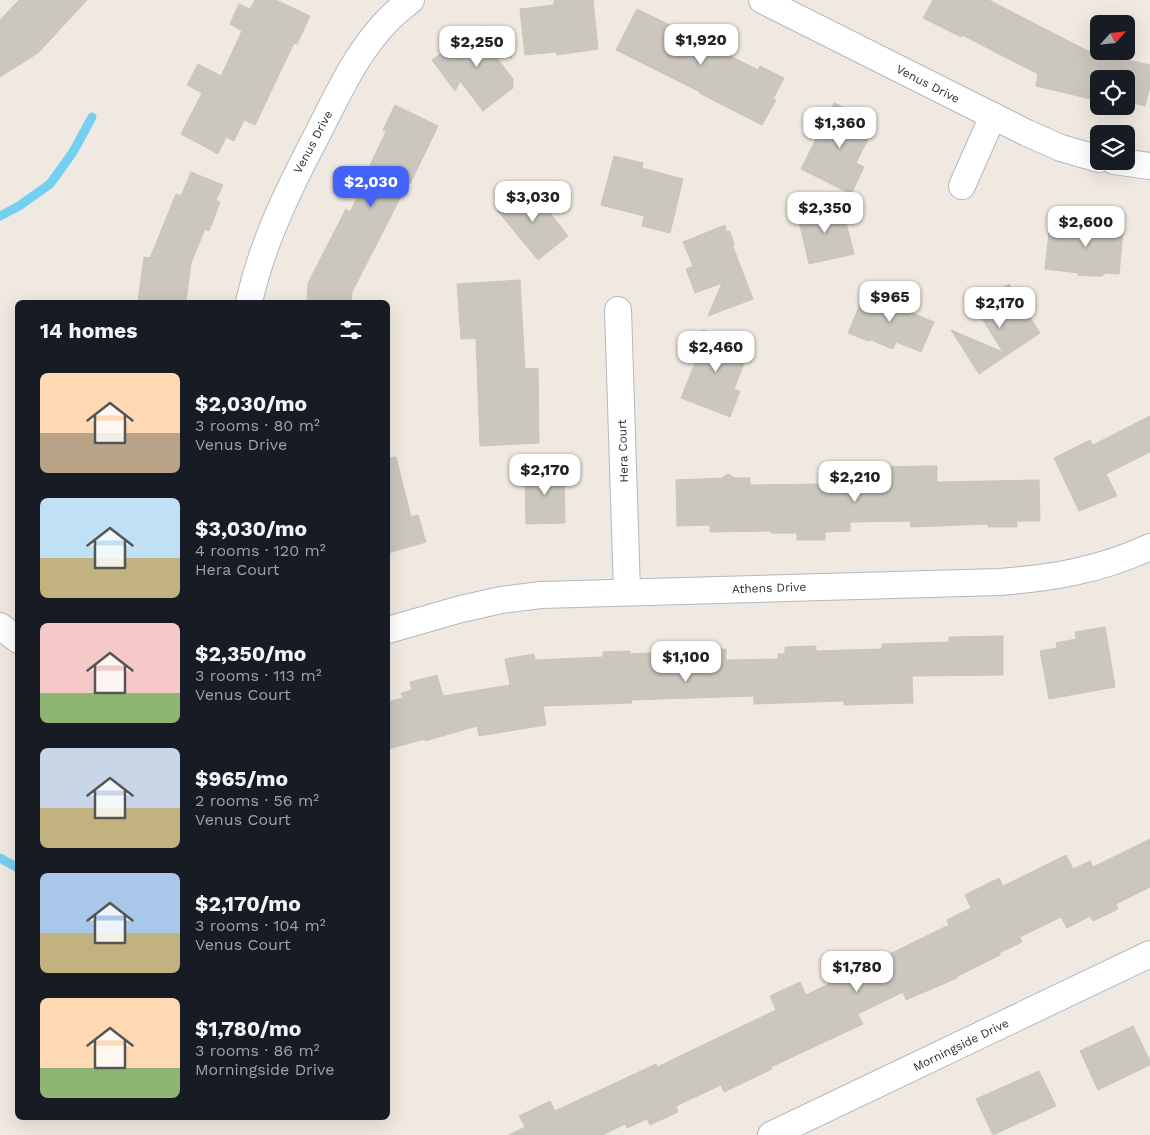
<!DOCTYPE html>
<html lang="en">
<head>
<meta charset="utf-8">
<style>
  :root { --surface:#171b24; --page:#242831; --text:#f1f3f6; --muted:#9ea1a6; --accent:#4264fb }
  body { margin:0; font-family:"Work Sans",sans-serif; background:var(--page); color:var(--text); height:100vh; display:flex; flex-direction:column; font-size:19px; white-space:nowrap }
  * { box-sizing:border-box; margin:0 }
  p { font-size:16px; color:var(--muted) }
  .icon { flex:none; width:28px; height:28px; fill:none; stroke:currentColor; stroke-width:2; stroke-linecap:round; stroke-linejoin:round }
  .map { position:relative; flex:1; overflow:hidden }
  .side { position:absolute; left:15px; top:300px; width:375px; height:820px; display:flex; flex-direction:column; background:var(--surface); border-radius:8px; box-shadow:0 5px 20px #0002 }
  .side>* { flex:none }
  .needle { width:32px; rotate:63deg }
  .tools { position:absolute; left:1090px; top:15px; display:grid; gap:10px }
  .tools a { display:grid; place-items:center; width:45px; height:45px; border-radius:8px; background:var(--surface); box-shadow:0 5px 20px #0002; font-size:25px }
  .price { position:absolute; translate:-50% -42px; padding:0 11px; border-radius:10px; background:#fff; color:#222; font-size:16px; line-height:32px; filter:drop-shadow(0 1px 2px #0008) }
  .price::after { content:''; position:absolute; left:50%; top:30px; width:15px; height:11px; margin-left:-8px; background:inherit; clip-path:polygon(0 0,100% 0,50% 100%) }
  .price.current { background:var(--accent); color:#fff }
  ul { padding:0; list-style:none }
  li { display:flex; align-items:center; gap:15px; height:125px; padding:0 25px }
  li span { display:grid; place-items:center; flex:none; width:140px; height:100px; border-radius:8px; color:#555 }
  li>.icon { margin-inline-start:auto }
  span .icon { width:60px; height:60px; fill:#fffc; stroke-width:1 }
  li b { font-size:21px }
  h2 { display:flex; justify-content:space-between; align-items:center; height:60px; padding:0 25px; font-size:21px }
  .map>svg:first-child { display:block }
  .lines { fill:none; stroke-linecap:round; stroke-linejoin:round }
  .stream { stroke:#75cff0; stroke-width:9 }
  .building { fill:#cbc7bf; stroke:#cbc5ba }
  .minor-casing { stroke:#b4b7c1; stroke-width:28 }
  .minor { stroke:#fff; stroke-width:26 }
  .labels { text-anchor:middle; stroke-width:5; stroke-linejoin:round; paint-order:stroke }
  .street-label { font-size:12px; fill:#2e2e2e; stroke:#fff }
</style>
</head>
<body>
<div class="map">
<svg width="1150" height="1135" viewBox="0 0 1150 1135">
  <rect width="100%" height="100%" fill="#efe9e1"/>
  <g class="lines">
    <g class="stream">
      <polyline points="0,216 19,206 50,184 73,152 92,117"/>
      <polyline points="0,858 18,868"/>
    </g>
  </g>
  <g class="building">
    <polygon points="19,0 87,0 38,53 0,77 0,20"/>
    <polygon points="255,0 276,0 310,16 297,44 294,43 255,125 244,120 234,141 226,137 218,154 181,134 202,93 187,85 198,64 221,76 242,31 230,24 239,4 250,9"/>
    <polygon points="554,0 593,0 598,49 557,55 556,52 525,55 520,9 554,5"/>
    <polygon points="933,0 989,0 1086,50 1150,65 1150,86 1145,106 1126,101 1126,79 1099,79 1099,101 1036,86 1038,74 962,35 961,37 923,18"/>
    <polygon points="637,9 674,27 676,24 703,37 701,41 758,70 760,66 784,78 773,99 776,100 762,125 699,93 700,92 616,50"/>
    <polygon points="488,26 512,57 497,58 513,79 513,88 483,111 460,81 455,91 432,60 461,38 465,43"/>
    <polygon points="834,103 876,123 856,163 864,167 851,194 801,169"/>
    <polygon points="395,105 438,126 410,184 408,183 352,292 351,302 307,302 308,283 346,209 350,212 373,167 370,165 386,132 383,130"/>
    <polygon points="614,156 643,163 642,168 683,179 670,233 642,226 644,216 601,205"/>
    <polygon points="191,172 223,185 216,200 220,202 209,231 205,229 191,263 186,302 138,302 144,257 150,258 176,194 181,196"/>
    <polygon points="528,185 568,236 538,260 497,210"/>
    <polygon points="841,203 854,254 809,264 797,213"/>
    <polygon points="1083,219 1124,222 1119,274 1106,273 1102,276 1091,276 1078,275 1079,273 1045,269 1050,223 1083,226"/>
    <polygon points="725,225 726,231 730,232 734,244 733,247 753,299 708,316 722,283 695,293 686,269 693,266 683,242"/>
    <polygon points="520,280 525,369 538,368 539,443 480,446 476,338 461,339 457,284"/>
    <polygon points="1009,284 1040,333 979,374 951,330 1003,352 978,312 987,306 983,300"/>
    <polygon points="867,288 911,307 910,312 934,322 921,352 896,342 893,349 871,340 868,341 848,333"/>
    <polygon points="703,330 750,348 734,389 740,391 730,417 681,398 697,358 692,356"/>
    <polygon points="1150,416 1150,452 1106,474 1117,496 1079,511 1054,458 1090,440 1093,445"/>
    <polygon points="396,457 411,517 418,515 426,542 388,553 388,458"/>
    <polygon points="937,466 937,482 1039,480 1040,521 1017,521 1017,527 988,527 988,524 911,527 910,521 850,522 850,531 825,532 825,540 797,540 797,533 771,533 771,531 710,532 710,525 677,526 676,480 722,478 728,474 735,478 750,478 750,485 821,484 824,480 868,477 868,467"/>
    <polygon points="525,468 564,468 565,523 526,524"/>
    <polygon points="1105,627 1115,687 1049,699 1040,651 1057,648 1056,643 1076,639 1075,632"/>
    <polygon points="1003,636 1003,675 912,676 913,703 844,705 844,701 754,704 754,696 631,700 632,703 543,706 546,725 479,736 477,726 425,741 425,739 388,749 388,702 403,698 401,693 412,690 410,682 437,675 443,696 510,685 505,659 534,654 535,660 603,657 603,652 630,651 630,654 726,649 726,660 778,659 778,654 785,654 785,647 816,646 816,651 882,649 882,644 949,642 949,637"/>
    <polygon points="1150,839 1150,887 1116,904 1118,909 1093,921 1090,916 1067,928 1061,917 1020,937 1022,942 999,953 1000,955 956,977 957,978 906,1000 903,992 858,1014 863,1024 771,1067 772,1069 724,1092 721,1085 676,1106 678,1112 650,1125 647,1119 627,1128 625,1124 603,1135 509,1135 525,1127 519,1116 550,1101 555,1111 656,1064 657,1067 776,1010 770,996 800,982 806,995 949,925 947,920 971,908 965,895 999,878 1003,886 1066,855 1073,869 1090,861 1093,867"/>
    <polygon points="1133,1026 1150,1061 1150,1065 1098,1090 1080,1051"/>
    <polygon points="1039,1071 1056,1106 993,1135 976,1099"/>
  </g>
  <g class="lines">
    <defs>
      <g id="minor">
        <polyline points="762,0 1027,133 1061,148 1099,159"/>
        <polyline points="1114,161 1150,166"/>
        <polyline points="962,186 993,116"/>
        <path d="M249,302C262,244 288,190 316,137C337,96 357,50 391,17C397,11 404,6 411,0"/>
        <polyline points="618,310 627,592"/>
        <polyline points="0,626 18,640"/>
        <path d="M388,630L461,609L501,600L541,595L999,582C1053,578 1100,570 1150,547"/>
        <polyline points="771,1135 1150,954"/>
      </g>
    </defs>
    <use href="#minor" class="minor-casing"/>
    <use href="#minor" class="minor"/>
  </g>
  <g class="labels">
    <g class="street-label">
      <text transform="translate(928 84) rotate(27)" y="4">Venus Drive</text>
      <text transform="translate(313 142) rotate(-62)" y="4">Venus Drive</text>
      <text transform="translate(623 451) rotate(-92)" y="4">Hera Court</text>
      <text transform="translate(769 588) rotate(-2)" y="4">Athens Drive</text>
      <text transform="translate(961 1045) rotate(-26)" y="4">Morningside Drive</text>
    </g>
  </g>
</svg>
<div class="tools">
<a><svg class="needle" viewBox="-14 -14 28 28"><path d="M0-13l5 13h-10z" fill="#e53935"/><path d="M0 13l5-13h-10z" fill="#9ea1a6"/></svg></a>
<a><svg class="icon" aria-label="locate" viewBox="0 0 24 24"><circle cx="12" cy="12" r="6"/><path d="M12 2v4M12 18v4M2 12h4M18 12h4"/></svg></a>
<a><svg class="icon" aria-label="layers" viewBox="0 0 24 24"><path d="M12 4l9 5-9 5-9-5zM3 14l9 5 9-5"/></svg></a>
</div>
<b class="price" style="left:701px;top:66px">$1,920</b>
<b class="price" style="left:477px;top:68px">$2,250</b>
<b class="price" style="left:840px;top:149px">$1,360</b>
<b class="price current" style="left:371px;top:208px">$2,030</b>
<b class="price" style="left:533px;top:223px">$3,030</b>
<b class="price" style="left:825px;top:234px">$2,350</b>
<b class="price" style="left:1086px;top:248px">$2,600</b>
<b class="price" style="left:890px;top:323px">$965</b>
<b class="price" style="left:1000px;top:329px">$2,170</b>
<b class="price" style="left:716px;top:373px">$2,460</b>
<b class="price" style="left:545px;top:496px">$2,170</b>
<b class="price" style="left:855px;top:503px">$2,210</b>
<b class="price" style="left:686px;top:683px">$1,100</b>
<b class="price" style="left:857px;top:993px">$1,780</b>
<section class="side">
<h2>14 homes<svg class="icon" aria-label="filters" viewBox="0 0 24 24"><path d="M4 7h16M4 17h16"/><circle cx="9" cy="7" r="2"/><circle cx="15" cy="17" r="2"/></svg></h2>
<ul>
<li><span style="background:linear-gradient(#ffd9b3 60%,#b9a48a 0)"><svg class="icon" aria-label="home" viewBox="0 0 24 24"><path d="M3 11l9-7 9 7M6 9v11h12V9"/></svg></span><div><b>$2,030/mo</b><p>3 rooms · 80 m²</p><p>Venus Drive</p></div></li>
<li><span style="background:linear-gradient(#bfe0f5 60%,#c2b280 0)"><svg class="icon" aria-label="home" viewBox="0 0 24 24"><path d="M3 11l9-7 9 7M6 9v11h12V9"/></svg></span><div><b>$3,030/mo</b><p>4 rooms · 120 m²</p><p>Hera Court</p></div></li>
<li><span style="background:linear-gradient(#f6c9c9 70%,#8fb573 0)"><svg class="icon" aria-label="home" viewBox="0 0 24 24"><path d="M3 11l9-7 9 7M6 9v11h12V9"/></svg></span><div><b>$2,350/mo</b><p>3 rooms · 113 m²</p><p>Venus Court</p></div></li>
<li><span style="background:linear-gradient(#c9d6e8 60%,#c2b280 0)"><svg class="icon" aria-label="home" viewBox="0 0 24 24"><path d="M3 11l9-7 9 7M6 9v11h12V9"/></svg></span><div><b>$965/mo</b><p>2 rooms · 56 m²</p><p>Venus Court</p></div></li>
<li><span style="background:linear-gradient(#a9c7e8 60%,#c2b280 0)"><svg class="icon" aria-label="home" viewBox="0 0 24 24"><path d="M3 11l9-7 9 7M6 9v11h12V9"/></svg></span><div><b>$2,170/mo</b><p>3 rooms · 104 m²</p><p>Venus Court</p></div></li>
<li><span style="background:linear-gradient(#ffd9b3 70%,#8fb573 0)"><svg class="icon" aria-label="home" viewBox="0 0 24 24"><path d="M3 11l9-7 9 7M6 9v11h12V9"/></svg></span><div><b>$1,780/mo</b><p>3 rooms · 86 m²</p><p>Morningside Drive</p></div></li>
</ul>
</section>
</div>
</body>
</html>
